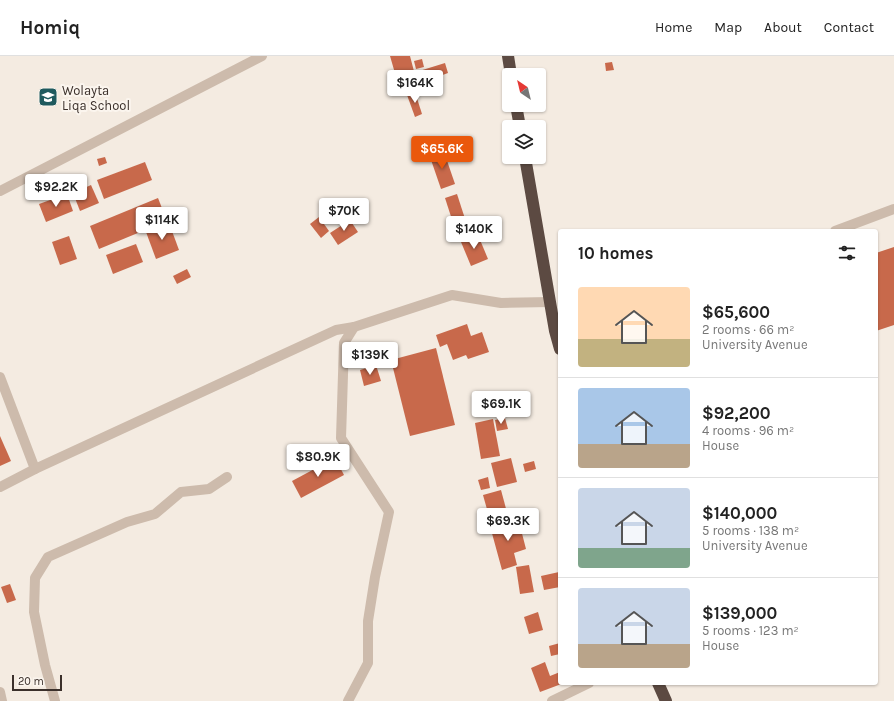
<!DOCTYPE html>
<html lang="en">
<head>
<meta charset="utf-8">
<style>
  :root { --surface:#fff; --page:#f2f2f2; --text:#222; --muted:#767676; --line:#e0e0e0; --accent:#ea580c }
  body { margin:0; font-family:Karla,sans-serif; background:var(--page); color:var(--text); height:100vh; display:flex; flex-direction:column; font-size:15px; white-space:nowrap }
  * { box-sizing:border-box; margin:0 }
  p { font-size:13px; color:var(--muted) }
  .icon { flex:none; width:22px; height:22px; fill:none; stroke:currentColor; stroke-width:2; stroke-linecap:round; stroke-linejoin:round }
  .map { position:relative; flex:1; overflow:hidden }
  .sheet { position:absolute; left:558px; top:173px; width:320px; height:456px; display:flex; flex-direction:column; background:var(--surface); border-radius:4px; box-shadow:0 1px 3px #0004 }
  .sheet>* { flex:none }
  .needle { width:26px; rotate:325deg }
  .buttons { position:absolute; left:502px; top:12px; display:grid; gap:8px }
  .buttons a { display:grid; place-items:center; width:44px; height:44px; border-radius:4px; background:var(--surface); box-shadow:0 1px 3px #0004; font-size:20px }
  .scale { position:absolute; left:12px; bottom:10px; width:50px; box-sizing:border-box; padding-left:4px; border:2px solid #3b302b; border-top:0; font-size:11px; line-height:14px; white-space:nowrap; color:#3b302b; -webkit-text-stroke:3px #fbf5ee; paint-order:stroke }
  .price { position:absolute; translate:-50% -34px; padding:0 9px; border-radius:4px; background:#fff; color:#222; font-size:13px; line-height:26px; filter:drop-shadow(0 1px 2px #0008) }
  .price::after { content:''; position:absolute; left:50%; top:24px; width:12px; height:9px; margin-left:-6px; background:inherit; clip-path:polygon(0 0,100% 0,50% 100%) }
  .price.selected { background:var(--accent); color:#fff }
  ul { padding:0; list-style:none }
  li { display:flex; align-items:center; gap:12px; height:100px; padding:0 20px }
  li+li { border-top:1px solid var(--line) }
  li span { display:grid; place-items:center; flex:none; width:112px; height:80px; border-radius:4px; color:#555 }
  li>.icon { margin-inline-start:auto }
  span .icon { width:48px; height:48px; fill:#fffc; stroke-width:1 }
  li b { font-size:17px }
  h2 { display:flex; justify-content:space-between; align-items:center; height:48px; padding:0 20px; font-size:17px }
  header { display:flex; align-items:center; gap:24px; box-sizing:border-box; height:56px; padding:0 20px; background:var(--surface); border-bottom:1px solid var(--line) }
  header strong { font-size:19px }
  nav { display:flex; gap:22px; margin-inline-start:auto; font-size:14px }
  .map>svg:first-child { display:block }
  .building { fill:#c8694b }
  .lines { fill:none; stroke-linecap:round; stroke-linejoin:round }
  .minor { stroke:#cdbbac; stroke-width:10 }
  .highway { stroke:#5c4a42; stroke-width:12 }
  .labels { text-anchor:middle; stroke-width:4; stroke-linejoin:round; paint-order:stroke }
  .poi-label { font-size:13px; fill:#3b302b; stroke:#fbf5ee; text-anchor:start }
</style>
</head>
<body>
<header>
<strong>Homiq</strong>
<nav><a>Home</a><a>Map</a><a>About</a><a>Contact</a></nav>
</header>
<div class="map">
<svg width="894" height="645" viewBox="0 0 894 645">
  <rect width="100%" height="100%" fill="#f4ebe1"/>
  <g class="building">
    <polygon points="390,0 410,0 416,23 410,25 413,34 401,38"/>
    <polygon points="422,3 424,11 416,13 414,5"/>
    <polygon points="612,6 614,14 606,15 605,7"/>
    <polygon points="445,7 448,17 440,20 441,24 420,31 416,16"/>
    <polygon points="415,36 422,58 415,61 407,39"/>
    <polygon points="444,96 455,128 441,133 430,101"/>
    <polygon points="105,101 107,107 99,110 97,103"/>
    <polygon points="145,106 152,124 104,143 97,124"/>
    <polygon points="91,129 99,147 80,155 73,137"/>
    <polygon points="67,138 73,155 46,166 39,148"/>
    <polygon points="457,138 468,172 456,176 445,142"/>
    <polygon points="158,142 167,165 99,193 90,170"/>
    <polygon points="319,161 329,175 321,182 310,168"/>
    <polygon points="350,164 358,176 338,189 330,177"/>
    <polygon points="169,167 179,194 156,203 146,176"/>
    <polygon points="478,179 488,203 471,210 461,186"/>
    <polygon points="69,180 77,203 60,209 52,186"/>
    <polygon points="136,188 143,206 113,218 106,199"/>
    <polygon points="894,191 894,269 876,275 876,197"/>
    <polygon points="187,213 191,221 177,228 173,220"/>
    <polygon points="467,268 471,280 482,276 489,296 468,303 466,299 453,304 447,288 440,291 436,279"/>
    <polygon points="436,292 455,369 410,380 391,304"/>
    <polygon points="376,309 381,325 364,330 360,314"/>
    <polygon points="505,362 508,373 497,375 495,364"/>
    <polygon points="493,363 500,400 481,403 475,367"/>
    <polygon points="0,380 11,405 0,410"/>
    <polygon points="335,402 344,419 301,442 292,425"/>
    <polygon points="511,402 517,426 497,431 491,407"/>
    <polygon points="534,405 536,413 525,416 523,408"/>
    <polygon points="488,421 490,432 481,434 478,424"/>
    <polygon points="501,434 508,460 490,464 483,439"/>
    <polygon points="518,462 526,493 514,497 517,509 502,514 490,470"/>
    <polygon points="529,509 534,536 520,538 516,511"/>
    <polygon points="559,516 560,531 544,534 541,520"/>
    <polygon points="10,528 16,544 7,547 1,531"/>
    <polygon points="538,556 543,574 529,578 524,561"/>
    <polygon points="560,587 560,598 551,600 549,590"/>
    <polygon points="545,606 550,620 560,616 560,627 564,627 540,636 531,612"/>
  </g>
  <g class="lines">
    <g class="minor">
      <polyline points="0,135 262,0"/>
      <polyline points="835,175 894,153"/>
      <polyline points="0,321 35,413"/>
      <polyline points="0,431 35,413 336,274 354,271 452,239 501,247 550,246"/>
      <polyline points="0,636 2,645"/>
      <polyline points="55,645 45,609 34,556 35,522 48,501 127,466 155,458 181,436 209,433 227,421"/>
      <polyline points="348,645 368,607 368,565 375,521 389,456 341,382 344,287 354,271"/>
      <polyline points="552,645 589,627"/>
    </g>
    <g class="highway">
      <polyline points="508,0 511,19"/>
      <polyline points="516,49 520,71"/>
      <polyline points="525,101 555,275 560,293"/>
      <polyline points="658,627 666,645"/>
    </g>
  </g>
  <defs>
    <symbol id="school-square" viewBox="-11 -11 22 22"><rect x="-9" y="-9" width="18" height="18" rx="4" fill="#1f5a5e" stroke="#fbf5ee"/><path d="M0-5L7-2L0 1L-7-2ZM-4 1L0 2.5L4 1V4Q0 6-4 4Z" fill="#fff"/></symbol>
  </defs>
  <g fill-rule="evenodd">
    <use href="#school-square" x="37" y="30" width="22" height="22"/>
  </g>
  <g class="labels">
    <g class="poi-label">
      <text x="62" y="39">Wolayta<tspan x="62" dy="15">Liqa School</tspan></text>
    </g>
  </g>
</svg>
<div class="buttons">
<a><svg class="needle" viewBox="-14 -14 28 28"><path d="M0-13l5 13h-10z" fill="#e53935"/><path d="M0 13l5-13h-10z" fill="#767676"/></svg></a>
<a><svg class="icon" aria-label="layers" viewBox="0 0 24 24"><path d="M12 4l9 5-9 5-9-5zM3 14l9 5 9-5"/></svg></a>
</div>
<div class="scale">20 m</div>
<b class="price" style="left:415px;top:48px">$164K</b>
<b class="price selected" style="left:442px;top:114px">$65.6K</b>
<b class="price" style="left:56px;top:152px">$92.2K</b>
<b class="price" style="left:344px;top:176px">$70K</b>
<b class="price" style="left:162px;top:185px">$114K</b>
<b class="price" style="left:474px;top:194px">$140K</b>
<b class="price" style="left:370px;top:320px">$139K</b>
<b class="price" style="left:501px;top:369px">$69.1K</b>
<b class="price" style="left:318px;top:422px">$80.9K</b>
<b class="price" style="left:508px;top:486px">$69.3K</b>
<section class="sheet">
<h2>10 homes<svg class="icon" aria-label="filters" viewBox="0 0 24 24"><path d="M4 7h16M4 17h16"/><circle cx="9" cy="7" r="2"/><circle cx="15" cy="17" r="2"/></svg></h2>
<ul>
<li><span style="background:linear-gradient(#ffd9b3 65%,#c2b280 0)"><svg class="icon" aria-label="home" viewBox="0 0 24 24"><path d="M3 11l9-7 9 7M6 9v11h12V9"/></svg></span><div><b>$65,600</b><p>2 rooms · 66 m²</p><p>University Avenue</p></div></li>
<li><span style="background:linear-gradient(#a9c7e8 70%,#b9a48a 0)"><svg class="icon" aria-label="home" viewBox="0 0 24 24"><path d="M3 11l9-7 9 7M6 9v11h12V9"/></svg></span><div><b>$92,200</b><p>4 rooms · 96 m²</p><p>House</p></div></li>
<li><span style="background:linear-gradient(#c9d6e8 75%,#7fa58c 0)"><svg class="icon" aria-label="home" viewBox="0 0 24 24"><path d="M3 11l9-7 9 7M6 9v11h12V9"/></svg></span><div><b>$140,000</b><p>5 rooms · 138 m²</p><p>University Avenue</p></div></li>
<li><span style="background:linear-gradient(#c9d6e8 70%,#b9a48a 0)"><svg class="icon" aria-label="home" viewBox="0 0 24 24"><path d="M3 11l9-7 9 7M6 9v11h12V9"/></svg></span><div><b>$139,000</b><p>5 rooms · 123 m²</p><p>House</p></div></li>
</ul>
</section>
</div>
</body>
</html>
